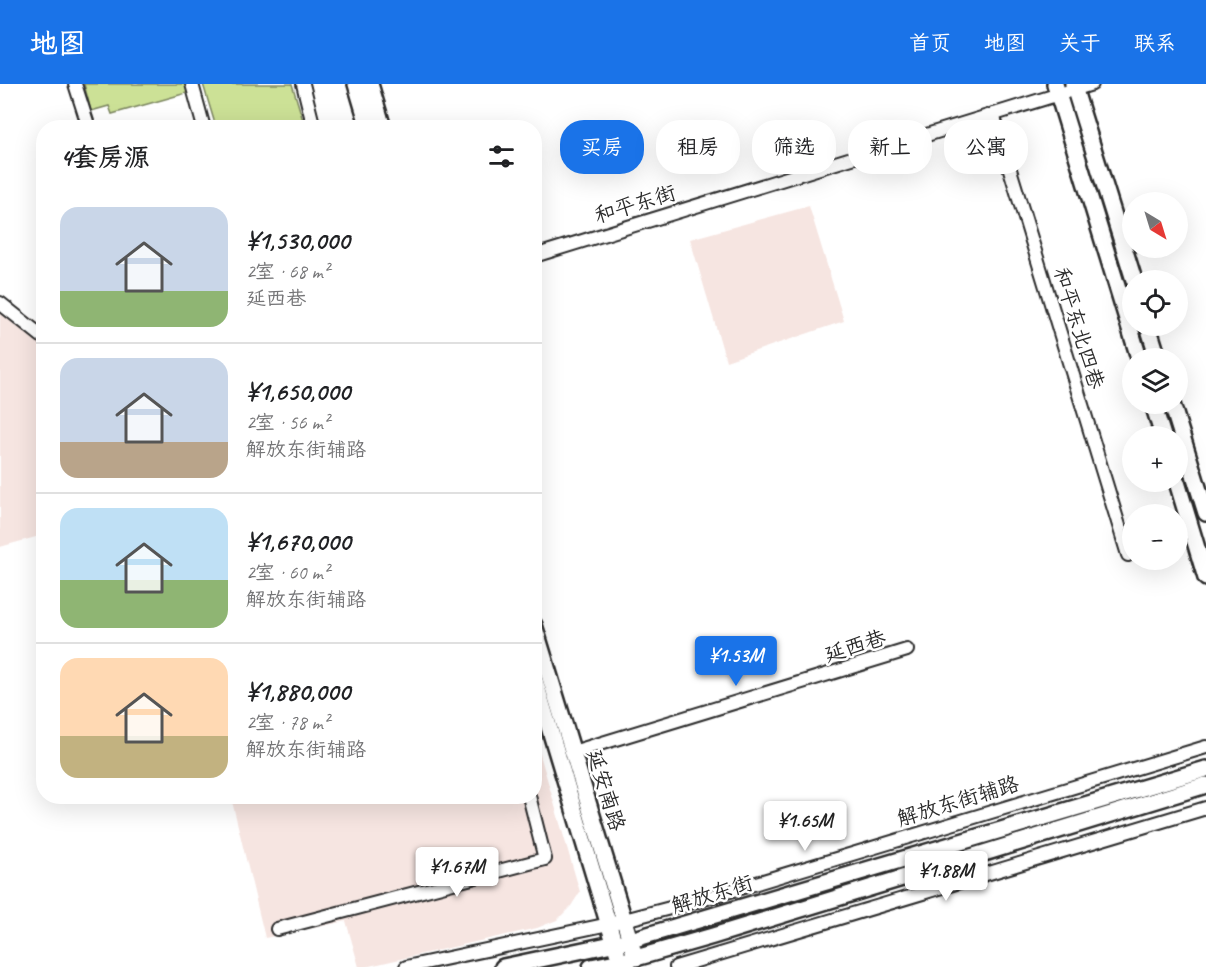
<!DOCTYPE html>
<html lang="zh">
<head>
<meta charset="utf-8">
<style>
  :root { --surface:#fff; --page:#f2f2f2; --text:#202124; --muted:#757577; --line:#e0e0e0; --accent:#1a73e8 }
  body { margin:0; font-family:Caveat,"LXGW WenKai TC",sans-serif; background:var(--page); color:var(--text); height:100vh; display:flex; flex-direction:column; font-size:22px; white-space:nowrap }
  * { box-sizing:border-box; margin:0 }
  p { font-size:20px; color:var(--muted) }
  .icon { flex:none; width:33px; height:33px; fill:none; stroke:currentColor; stroke-width:2; stroke-linecap:round; stroke-linejoin:round }
  .map { position:relative; flex:1; overflow:hidden }
  .details { position:absolute; left:36px; top:36px; width:506px; height:684px; display:flex; flex-direction:column; background:var(--surface); border-radius:24px; box-shadow:0 6px 24px #0002 }
  .details>* { flex:none }
  .guide { position:absolute; left:560px; top:36px; width:556px; height:54px; display:flex; gap:12px }
  .needle { width:39px; rotate:142deg }
  .buttons { position:absolute; left:1122px; top:108px; display:grid; gap:12px }
  .buttons a { display:grid; place-items:center; width:66px; height:66px; border-radius:50%; background:var(--surface); box-shadow:0 6px 24px #0002; font-size:30px }
  .price { position:absolute; translate:-50% -51px; padding:0 14px; border-radius:6px; background:#fff; color:#222; font-size:20px; line-height:39px; filter:drop-shadow(0 2px 3px #0008) }
  .price::after { content:''; position:absolute; left:50%; top:36px; width:18px; height:14px; margin-left:-9px; background:inherit; clip-path:polygon(0 0,100% 0,50% 100%) }
  .price.current { background:var(--accent); color:#fff }
  ul { padding:0; list-style:none }
  li { display:flex; align-items:center; gap:18px; height:150px; padding:0 24px }
  li+li { border-top:2px solid var(--line) }
  li span { display:grid; place-items:center; flex:none; width:168px; height:120px; border-radius:18px; color:#555 }
  li>.icon { margin-inline-start:auto }
  span .icon { width:72px; height:72px; fill:#fffc; stroke-width:1 }
  li b { font-size:26px }
  h2 { display:flex; justify-content:space-between; align-items:center; height:72px; padding:0 24px; font-size:26px }
  .tag { padding:0 21px; border-radius:24px; background:var(--surface); box-shadow:0 6px 24px #0002; font-size:21px; line-height:54px }
  .tag.current { background:var(--accent); color:#fff }
  header { display:flex; align-items:center; gap:36px; box-sizing:border-box; height:84px; padding:0 30px; background:var(--accent); color:#fff }
  header strong { font-size:28px }
  nav { display:flex; gap:33px; margin-inline-start:auto; font-size:21px }
  .map>svg:first-child { display:block }
  .built { fill:#f6e5e1 }
  .green { fill:#cce196; stroke:#7c8660; stroke-width:1.5 }
  .lines { fill:none; stroke-linecap:round; stroke-linejoin:round }
  .minor-casing { stroke:#2b2b2b; stroke-width:16 }
  .major-casing { stroke:#2b2b2b; stroke-width:20 }
  .minor { stroke:#fff; stroke-width:12 }
  .major { stroke:#fff; stroke-width:15 }
  .labels { text-anchor:middle; stroke-width:5; stroke-linejoin:round; paint-order:stroke }
  .street-label { font-size:21px; fill:#2b2b2b; stroke:#fff }
</style>
</head>
<body>
<header>
<strong>地图</strong>
<nav><a>首页</a><a>地图</a><a>关于</a><a>联系</a></nav>
</header>
<div class="map">
<svg width="1206" height="883" viewBox="0 0 1206 883">
  <rect width="100%" height="100%" fill="#fff"/>
  <filter id="ink" filterUnits="userSpaceOnUse"><feTurbulence type="fractalNoise" baseFrequency=".0167" numOctaves="2"/><feDisplacementMap in="SourceGraphic" scale="12" xChannelSelector="R" yChannelSelector="G"/><feConvolveMatrix kernelMatrix="1 2 1 2 8 2 1 2 1" color-interpolation-filters="sRGB"/></filter>
  <g filter="url(#ink)">
    <g class="built">
      <polygon points="809,122 844,237 726,277 690,155"/>
      <polygon points="0,211 44,243 43,451 0,463"/>
      <polygon points="534,650 580,808 571,822 557,836 537,844 365,883 359,883 346,837 265,854 231,713 534,712"/>
    </g>
    <g class="green">
      <polygon points="84,0 188,0 190,8 112,30 109,22 91,27"/>
      <polygon points="203,0 292,0 305,43 216,43"/>
    </g>
    <g class="lines">
      <defs>
        <g id="minor">
          <polyline points="75,0 89,44"/>
          <polyline points="192,0 204,44"/>
          <polyline points="303,0 314,44"/>
          <polyline points="993,30 1128,471"/>
          <polyline points="534,172 1092,0"/>
          <polyline points="0,219 44,254"/>
          <polyline points="573,668 907,566"/>
          <polyline points="277,845 545,775 529,712"/>
          <polyline points="406,883 609,840 697,817 1206,663"/>
          <polyline points="676,883 1206,724"/>
        </g>
        <g id="major">
          <polyline points="356,0 369,44"/>
          <polyline points="370,0 383,44"/>
          <polyline points="1055,0 1139,274"/>
          <polyline points="1073,0 1134,196"/>
          <polyline points="1148,242 1158,274"/>
          <polyline points="1153,320 1163,352"/>
          <polyline points="1172,320 1206,429"/>
          <polyline points="1177,398 1206,494"/>
          <polyline points="534,541 633,866"/>
          <polyline points="534,593 617,868"/>
          <polyline points="503,883 631,856 1206,685"/>
          <polyline points="591,883 636,874 713,852 1206,701"/>
        </g>
      </defs>
      <use href="#minor" class="minor-casing"/>
      <use href="#major" class="major-casing"/>
      <use href="#minor" class="minor"/>
      <use href="#major" class="major"/>
    </g>
  </g>
  <g class="labels">
    <g class="street-label">
      <text transform="translate(635 120) rotate(-17)" y="7">和平东街</text>
      <text transform="translate(1079 244) rotate(73)" y="7">和平东北四巷</text>
      <text transform="translate(855 562) rotate(-17)" y="7">延西巷</text>
      <text transform="translate(606 706) rotate(73)" y="7">延安南路</text>
      <text transform="translate(958 717) rotate(-17)" y="7">解放东街辅路</text>
      <text transform="translate(712 810) rotate(-17)" y="7">解放东街</text>
    </g>
  </g>
</svg>
<div class="buttons">
<a><svg class="needle" viewBox="-14 -14 28 28"><path d="M0-13l5 13h-10z" fill="#e53935"/><path d="M0 13l5-13h-10z" fill="#757577"/></svg></a>
<a><svg class="icon" aria-label="locate" viewBox="0 0 24 24"><circle cx="12" cy="12" r="6"/><path d="M12 2v4M12 18v4M2 12h4M18 12h4"/></svg></a>
<a><svg class="icon" aria-label="layers" viewBox="0 0 24 24"><path d="M12 4l9 5-9 5-9-5zM3 14l9 5 9-5"/></svg></a>
<a>+</a>
<a>−</a>
</div>
<b class="price current" style="left:736px;top:603px">¥1.53M</b>
<b class="price" style="left:805px;top:768px">¥1.65M</b>
<b class="price" style="left:457px;top:814px">¥1.67M</b>
<b class="price" style="left:946px;top:818px">¥1.88M</b>
<div class="guide">
<a class="tag current">买房</a>
<a class="tag">租房</a>
<a class="tag">筛选</a>
<a class="tag">新上</a>
<a class="tag">公寓</a>
</div>
<section class="details">
<h2>4套房源<svg class="icon" aria-label="filters" viewBox="0 0 24 24"><path d="M4 7h16M4 17h16"/><circle cx="9" cy="7" r="2"/><circle cx="15" cy="17" r="2"/></svg></h2>
<ul>
<li><span style="background:linear-gradient(#c9d6e8 70%,#8fb573 0)"><svg class="icon" aria-label="home" viewBox="0 0 24 24"><path d="M3 11l9-7 9 7M6 9v11h12V9"/></svg></span><div><b>¥1,530,000</b><p>2室 · 68 m²</p><p>延西巷</p></div></li>
<li><span style="background:linear-gradient(#c9d6e8 70%,#b9a48a 0)"><svg class="icon" aria-label="home" viewBox="0 0 24 24"><path d="M3 11l9-7 9 7M6 9v11h12V9"/></svg></span><div><b>¥1,650,000</b><p>2室 · 56 m²</p><p>解放东街辅路</p></div></li>
<li><span style="background:linear-gradient(#bfe0f5 60%,#8fb573 0)"><svg class="icon" aria-label="home" viewBox="0 0 24 24"><path d="M3 11l9-7 9 7M6 9v11h12V9"/></svg></span><div><b>¥1,670,000</b><p>2室 · 60 m²</p><p>解放东街辅路</p></div></li>
<li><span style="background:linear-gradient(#ffd9b3 65%,#c2b280 0)"><svg class="icon" aria-label="home" viewBox="0 0 24 24"><path d="M3 11l9-7 9 7M6 9v11h12V9"/></svg></span><div><b>¥1,880,000</b><p>2室 · 78 m²</p><p>解放东街辅路</p></div></li>
</ul>
</section>
</div>
</body>
</html>
